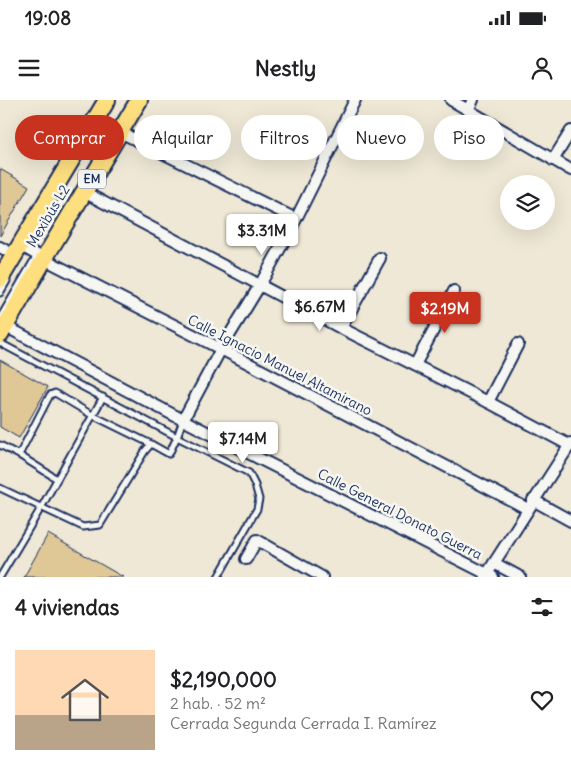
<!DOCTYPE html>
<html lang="es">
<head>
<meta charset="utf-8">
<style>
  :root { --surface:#fff; --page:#f2f2f2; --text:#202124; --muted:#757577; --line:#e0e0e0; --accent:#c8321e }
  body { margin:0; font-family:Delius,sans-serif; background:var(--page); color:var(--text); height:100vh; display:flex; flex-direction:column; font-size:19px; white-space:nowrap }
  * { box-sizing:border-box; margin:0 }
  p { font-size:16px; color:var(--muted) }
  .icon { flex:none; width:28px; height:28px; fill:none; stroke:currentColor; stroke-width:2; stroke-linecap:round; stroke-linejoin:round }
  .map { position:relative; height:477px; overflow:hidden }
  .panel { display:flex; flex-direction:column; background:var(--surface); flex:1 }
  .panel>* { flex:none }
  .hud { position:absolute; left:15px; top:15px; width:541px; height:45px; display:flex; gap:10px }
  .buttons { position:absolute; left:500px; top:75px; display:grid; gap:10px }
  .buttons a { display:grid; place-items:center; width:55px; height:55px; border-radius:50%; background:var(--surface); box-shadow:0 5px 20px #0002; font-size:25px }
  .price { position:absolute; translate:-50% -42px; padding:0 11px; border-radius:5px; background:#fff; color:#222; font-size:16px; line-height:32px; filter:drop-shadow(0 1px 2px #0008) }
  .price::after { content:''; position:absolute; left:50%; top:30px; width:15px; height:11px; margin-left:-8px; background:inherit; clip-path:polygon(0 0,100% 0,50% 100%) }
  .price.active { background:var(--accent); color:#fff }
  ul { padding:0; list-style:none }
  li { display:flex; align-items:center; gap:15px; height:125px; padding:0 15px }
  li+li { border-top:1px solid var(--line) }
  li span { display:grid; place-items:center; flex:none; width:140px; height:100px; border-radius:0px; color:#555 }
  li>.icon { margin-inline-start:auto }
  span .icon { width:60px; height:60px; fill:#fffc; stroke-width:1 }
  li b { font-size:21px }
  h2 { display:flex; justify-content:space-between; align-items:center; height:60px; padding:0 15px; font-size:21px }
  .chip { padding:0 18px; border-radius:22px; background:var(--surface); box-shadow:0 5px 20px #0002; font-size:18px; line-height:45px }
  .chip.active { background:var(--accent); color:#fff }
  .status { display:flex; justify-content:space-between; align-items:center; height:35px; padding:0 25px; background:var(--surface); direction:ltr }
  .status svg { height:14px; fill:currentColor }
  header { display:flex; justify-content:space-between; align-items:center; height:65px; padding:0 15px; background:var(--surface); font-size:22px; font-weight:700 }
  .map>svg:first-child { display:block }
  .building { fill:#dfc796; stroke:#1b2f5e }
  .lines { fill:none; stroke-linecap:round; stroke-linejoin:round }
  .service-casing { stroke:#1b2f5e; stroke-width:9 }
  .minor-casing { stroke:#1b2f5e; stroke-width:14 }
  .primary-casing { stroke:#1b2f5e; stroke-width:20 }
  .service { stroke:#f6f6f2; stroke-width:5 }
  .minor { stroke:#f6f6f2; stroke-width:10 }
  .primary { stroke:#fedf80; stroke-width:16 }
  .labels { text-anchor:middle; stroke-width:5; stroke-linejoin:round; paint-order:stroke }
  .shield { fill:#f6f6f2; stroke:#5d6b8a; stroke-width:1 }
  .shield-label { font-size:12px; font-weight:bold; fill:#1b2f5e }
  .street-label { font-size:14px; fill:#1b2f5e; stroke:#f6f6f2 }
</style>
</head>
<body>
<div class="status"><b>19:08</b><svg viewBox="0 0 49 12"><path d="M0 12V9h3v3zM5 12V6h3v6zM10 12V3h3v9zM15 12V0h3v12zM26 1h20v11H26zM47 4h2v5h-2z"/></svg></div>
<header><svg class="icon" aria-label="menu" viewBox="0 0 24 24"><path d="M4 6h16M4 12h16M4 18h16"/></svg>Nestly<svg class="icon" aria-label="person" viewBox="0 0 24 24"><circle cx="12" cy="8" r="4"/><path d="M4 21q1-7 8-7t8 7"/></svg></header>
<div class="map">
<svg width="571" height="477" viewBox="0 0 571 477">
  <rect width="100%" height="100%" fill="#efe8d6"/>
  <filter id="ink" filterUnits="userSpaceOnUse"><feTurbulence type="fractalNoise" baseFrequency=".02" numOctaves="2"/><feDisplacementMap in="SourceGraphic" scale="10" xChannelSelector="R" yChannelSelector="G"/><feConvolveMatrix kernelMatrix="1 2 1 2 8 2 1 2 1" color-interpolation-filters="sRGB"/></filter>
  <g filter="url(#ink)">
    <g class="building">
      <polygon points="0,69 29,86 0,136"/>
      <polygon points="0,260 48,287 19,338 0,327"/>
      <polygon points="48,434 123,477 24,477"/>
    </g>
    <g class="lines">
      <defs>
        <g id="service">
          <polyline points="0,193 7,181"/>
          <polyline points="0,218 34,160"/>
          <polyline points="0,243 177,337 249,373 255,385 259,399 257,409 218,477"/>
          <polyline points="0,345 19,355 57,379"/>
          <polyline points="19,355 50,295 55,293 92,315 151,344 169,354 177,337 183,320"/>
          <polyline points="0,388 83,427 100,425 145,351 151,344"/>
          <polyline points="0,477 41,408 103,297"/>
        </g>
        <g id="minor">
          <polyline points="451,0 571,70"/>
          <polyline points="468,10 473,0"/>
          <polyline points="120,32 296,119"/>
          <polyline points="553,60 571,31"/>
          <polyline points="84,92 341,228 488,302 571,346"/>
          <polyline points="20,145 44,159 221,249 528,409"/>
          <polyline points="0,147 14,155"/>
          <polyline points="1,224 183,320 493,477"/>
          <polyline points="341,228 380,158"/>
          <polyline points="415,265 454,191"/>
          <polyline points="488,302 518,244"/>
          <polyline points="183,320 221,249 260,185 296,119 355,0"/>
          <polyline points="533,400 571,421"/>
          <polyline points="246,459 257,440 322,477"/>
          <polyline points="494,463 520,477"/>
          <polyline points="485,477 571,343"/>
        </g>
        <g id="primary">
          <polyline points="0,179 107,0"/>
          <polyline points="0,235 50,149 139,0"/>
        </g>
      </defs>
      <use href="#service" class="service-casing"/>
      <use href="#minor" class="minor-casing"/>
      <use href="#primary" class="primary-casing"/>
      <use href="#service" class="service"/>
      <use href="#minor" class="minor"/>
      <use href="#primary" class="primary"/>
    </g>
  </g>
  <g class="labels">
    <rect class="shield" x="78" y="69.5" width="28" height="19" rx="4"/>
    <g class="shield-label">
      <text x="92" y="83">EM</text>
    </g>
    <g class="street-label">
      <text transform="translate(48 116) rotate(-59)" y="5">Mexibús L2</text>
      <text transform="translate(280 265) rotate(27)" y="5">Calle Ignacio Manuel Altamirano</text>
      <text transform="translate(400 414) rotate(27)" y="5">Calle General Donato Guerra</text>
    </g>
  </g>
</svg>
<div class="buttons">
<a><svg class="icon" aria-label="layers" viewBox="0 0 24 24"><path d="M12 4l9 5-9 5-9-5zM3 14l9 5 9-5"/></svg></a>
</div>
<b class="price" style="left:262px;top:156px">$3.31M</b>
<b class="price" style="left:320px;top:232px">$6.67M</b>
<b class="price active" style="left:445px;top:234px">$2.19M</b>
<b class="price" style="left:243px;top:364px">$7.14M</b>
<div class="hud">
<a class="chip active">Comprar</a>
<a class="chip">Alquilar</a>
<a class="chip">Filtros</a>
<a class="chip">Nuevo</a>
<a class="chip">Piso</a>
</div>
</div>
<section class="panel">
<h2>4 viviendas<svg class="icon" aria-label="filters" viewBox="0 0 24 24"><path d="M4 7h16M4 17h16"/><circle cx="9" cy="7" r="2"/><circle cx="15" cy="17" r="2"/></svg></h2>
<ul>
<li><span style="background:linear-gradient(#ffd9b3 65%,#b9a48a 0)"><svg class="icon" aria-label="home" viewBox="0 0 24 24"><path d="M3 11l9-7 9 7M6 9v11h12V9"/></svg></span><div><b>$2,190,000</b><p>2 hab. · 52 m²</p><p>Cerrada Segunda Cerrada I. Ramírez</p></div><svg class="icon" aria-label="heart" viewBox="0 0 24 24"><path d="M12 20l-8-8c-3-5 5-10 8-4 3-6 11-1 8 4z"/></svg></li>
</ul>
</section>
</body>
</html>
